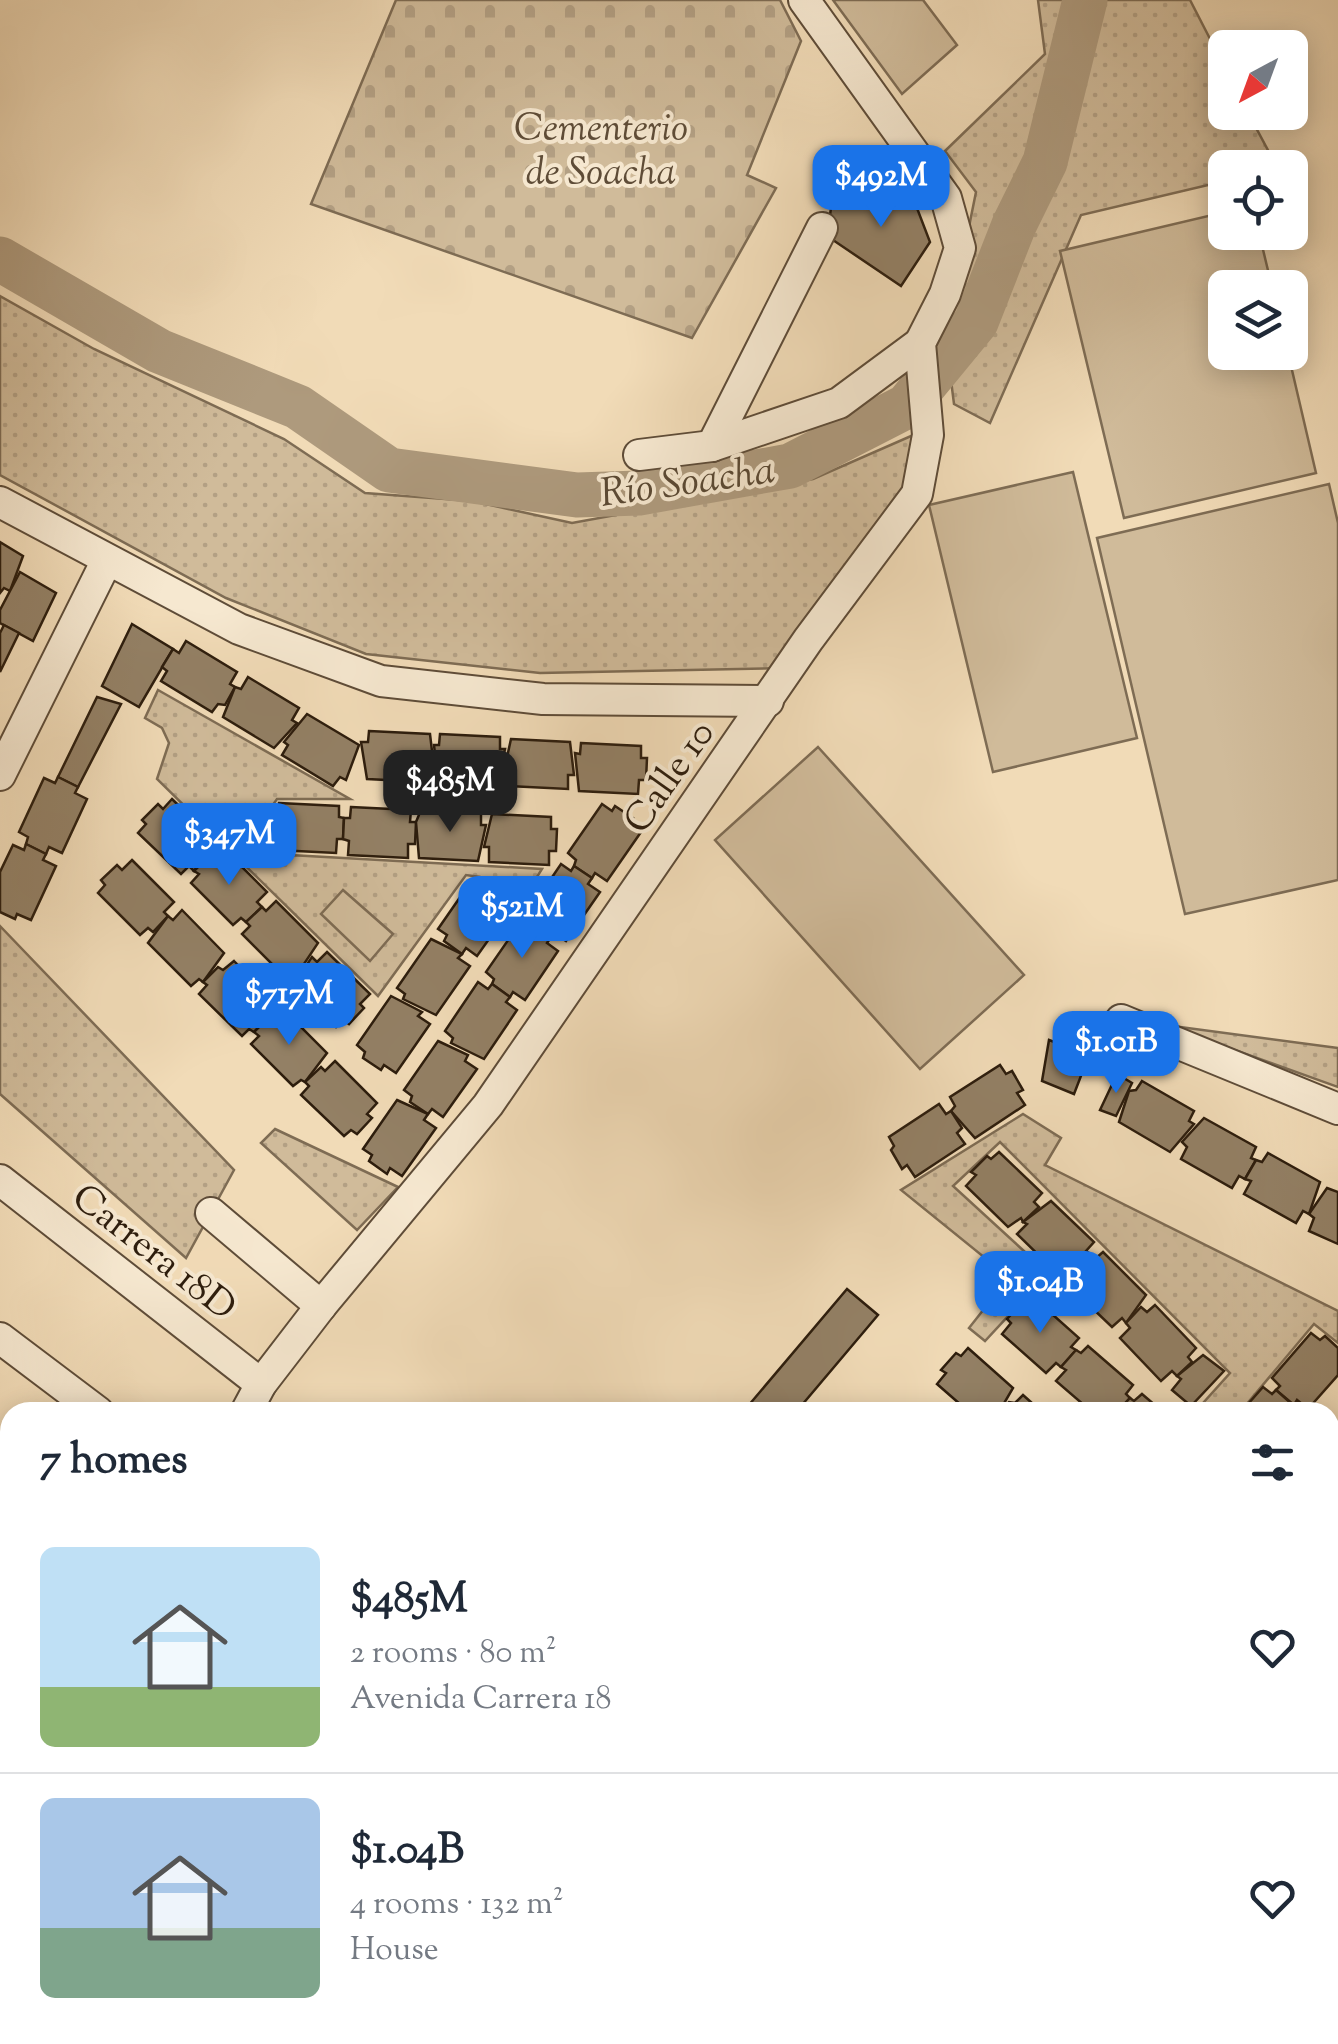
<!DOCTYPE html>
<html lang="en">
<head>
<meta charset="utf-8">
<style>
  :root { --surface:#fff; --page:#f6f6f7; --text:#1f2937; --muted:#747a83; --line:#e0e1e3; --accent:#1a73e8 }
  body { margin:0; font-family:"Sorts Mill Goudy",serif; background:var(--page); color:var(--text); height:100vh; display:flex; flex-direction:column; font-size:38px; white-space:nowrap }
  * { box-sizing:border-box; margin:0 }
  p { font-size:32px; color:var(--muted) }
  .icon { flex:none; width:55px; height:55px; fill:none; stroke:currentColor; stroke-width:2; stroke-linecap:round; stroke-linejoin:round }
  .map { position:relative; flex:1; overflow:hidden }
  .panel { position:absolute; left:0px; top:1402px; width:1340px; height:642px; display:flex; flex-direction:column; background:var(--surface); border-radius:30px 30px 0 0; box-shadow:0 5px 25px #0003 }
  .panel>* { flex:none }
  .needle { width:65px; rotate:221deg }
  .tools { position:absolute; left:1208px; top:30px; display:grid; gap:20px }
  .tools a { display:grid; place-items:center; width:100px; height:100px; border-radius:15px; background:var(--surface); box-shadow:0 5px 25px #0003; font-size:50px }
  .price { position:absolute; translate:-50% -85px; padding:0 22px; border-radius:20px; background:var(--accent); color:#fff; font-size:32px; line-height:65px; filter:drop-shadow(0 2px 5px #0008) }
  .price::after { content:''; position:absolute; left:50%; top:60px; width:30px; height:22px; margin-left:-15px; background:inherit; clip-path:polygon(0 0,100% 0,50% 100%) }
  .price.active { background:#222; color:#fff }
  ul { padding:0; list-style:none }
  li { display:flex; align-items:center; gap:30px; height:250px; padding:0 40px }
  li+li { border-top:2px solid var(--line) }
  li span { display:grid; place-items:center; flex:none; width:280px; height:200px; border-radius:15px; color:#555 }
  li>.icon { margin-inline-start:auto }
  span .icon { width:120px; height:120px; fill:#fffc; stroke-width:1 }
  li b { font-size:42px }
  h2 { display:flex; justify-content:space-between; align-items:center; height:120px; padding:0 40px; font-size:42px }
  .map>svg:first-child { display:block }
  .grass { fill:url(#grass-dots); stroke:#7e6c54; stroke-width:2.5 }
  .cemetery { fill:url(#cemetery-stones); stroke:#7e6c54; stroke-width:2.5 }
  .pitch { fill:#d0bb9a; stroke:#7e6c54; stroke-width:2.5 }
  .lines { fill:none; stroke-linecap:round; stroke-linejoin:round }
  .river { stroke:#ae9a7d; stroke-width:45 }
  .building { fill:#938065; stroke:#2d1d0d; stroke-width:2.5 }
  .minor-casing { stroke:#5e4c38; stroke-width:34 }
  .major-casing { stroke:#2d1d0d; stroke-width:41 }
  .minor { stroke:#f6e8d0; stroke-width:30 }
  .major { stroke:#f1dbb7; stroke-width:38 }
  .labels { text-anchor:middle; stroke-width:8; stroke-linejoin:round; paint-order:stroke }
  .park-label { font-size:38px; font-style:italic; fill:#5e4c37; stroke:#f6e8d0 }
  .street-label { font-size:38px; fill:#2d1d0d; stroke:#f6e8d0 }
  .water-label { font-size:40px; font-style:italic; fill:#5a4934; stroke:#f6e8d0 }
</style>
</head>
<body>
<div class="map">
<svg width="1338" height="2044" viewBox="0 0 1338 2044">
  <defs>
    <pattern id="grass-dots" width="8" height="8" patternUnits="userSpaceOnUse" patternTransform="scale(2.5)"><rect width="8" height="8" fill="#d0bb9a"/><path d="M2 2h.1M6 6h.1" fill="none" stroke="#b3a084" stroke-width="1.8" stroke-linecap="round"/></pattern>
    <pattern id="cemetery-stones" width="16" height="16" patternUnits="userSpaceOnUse" patternTransform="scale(2.5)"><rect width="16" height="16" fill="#d0bb9a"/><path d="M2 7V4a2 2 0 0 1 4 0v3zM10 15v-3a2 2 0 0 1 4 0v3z" fill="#b3a084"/></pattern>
  </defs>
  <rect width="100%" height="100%" fill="#f1dbb7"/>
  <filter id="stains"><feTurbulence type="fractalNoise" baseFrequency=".002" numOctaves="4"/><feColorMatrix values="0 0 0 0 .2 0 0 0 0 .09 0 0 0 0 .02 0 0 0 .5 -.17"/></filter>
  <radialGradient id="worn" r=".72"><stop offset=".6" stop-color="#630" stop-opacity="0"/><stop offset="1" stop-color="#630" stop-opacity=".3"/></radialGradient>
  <g class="grass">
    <polygon points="1038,0 1190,0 1225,68 1225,112 1248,113 1277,167 1225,168 1225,181 1081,215 990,423 954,404 946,341 976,192 945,151 1045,54"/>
    <polygon points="0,296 94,349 284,439 365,493 472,501 572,523 813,479 927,429 909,492 789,668 540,673 366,654 226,598 0,475"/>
    <path d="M158,690L350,799H277C263,817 261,834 272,854L542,869L520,904L480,877L466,875L378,996L157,779L169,743L162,728L145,718Z"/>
    <polygon points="0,926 234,1170 186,1258 0,1094"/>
    <polygon points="1165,1025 1338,1048 1338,1087"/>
    <polygon points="1023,1114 1061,1138 1045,1165 1338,1311 1338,1343 1314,1324 1240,1412 1195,1412 1230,1373 1000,1142 953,1186 1048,1273 985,1341 969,1328 999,1290 1000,1270 901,1190"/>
    <polygon points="275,1129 398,1187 357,1230 261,1143"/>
    <polygon points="430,2035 602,2035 617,2044 449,2044"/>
  </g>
  <polygon class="cemetery" points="396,0 780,0 801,41 747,175 776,188 692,338 311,204"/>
  <g class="pitch">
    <polygon points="833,0 923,0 957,45 902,94"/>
    <polygon points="1225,212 1225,232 1259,233 1272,287 1225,288 1225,352 1288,353 1316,473 1124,518 1060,251"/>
    <polygon points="1073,472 1137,738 993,772 929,505"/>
    <polygon points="1329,484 1338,523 1338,880 1185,914 1097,538"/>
    <polygon points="818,747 1024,975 920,1069 715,840"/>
    <polygon points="343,890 393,934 370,961 321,914"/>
  </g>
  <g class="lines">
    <polyline class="river" points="0,259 159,351 298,407 389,470 577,495 639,493 790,466 907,406 976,322 1014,225 1045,162 1085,0"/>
  </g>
  <g class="building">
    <polygon points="907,182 930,242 901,286 827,236 832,201"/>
    <polygon points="0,542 23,556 10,591 4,588 0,593"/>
    <polygon points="20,572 56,593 33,641 0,623 0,610"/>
    <polygon points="132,624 173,649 139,707 102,686"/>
    <polygon points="4,625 19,633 0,672 0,633"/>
    <polygon points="186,641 237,672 230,684 235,687 225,705 218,704 212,712 161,681 167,671 162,667 173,649 179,653"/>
    <polygon points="248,677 299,708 292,720 297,723 274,748 223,717 235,687 241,689"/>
    <polygon points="97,697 121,704 78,787 58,777"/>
    <polygon points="307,714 359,745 346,780 340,777 333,786 282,755 288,745 284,742"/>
    <polygon points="369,731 430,734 434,768 427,768 426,782 367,779 361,742 368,742"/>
    <polygon points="440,734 500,737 500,749 505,749 497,785 438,782 434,745 439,745"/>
    <polygon points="511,739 570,742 574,775 568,775 568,789 508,786 508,772 504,771"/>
    <polygon points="581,743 641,746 641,758 647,758 646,780 639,780 638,794 579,791 575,753 580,754"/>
    <polygon points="58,777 78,787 75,793 87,799 62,853 49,847 46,854 26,844 28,837 19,832 44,778 55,783"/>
    <polygon points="172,799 215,841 194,871 189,866 181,874 138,833 146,824 142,820 158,804 163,809"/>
    <polygon points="279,803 339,806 339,817 344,818 343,839 337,839 336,853 277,850 271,813 278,813"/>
    <polygon points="602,804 612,811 615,806 633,818 629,824 641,832 607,881 595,873 592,878 574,866 576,860 568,853"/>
    <polygon points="351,807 411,810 410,822 416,822 415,844 408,844 408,858 348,855 349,841 343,839 344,818 350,818"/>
    <polygon points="421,810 481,813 481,825 486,825 478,861 419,858 416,822"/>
    <polygon points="492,814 551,817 551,829 557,829 556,851 549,851 549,865 489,862 489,847 484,847"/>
    <polygon points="26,844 46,854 43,860 56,866 31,920 17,914 15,919 0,912 0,872 13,845 24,850"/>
    <polygon points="225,850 267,892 257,902 262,907 246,922 241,918 233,925 191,883 199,874 194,871 210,855 215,860"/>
    <polygon points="132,860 174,902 164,912 168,916 153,932 148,928 140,935 98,893 105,885 101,880 117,865 122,870"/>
    <polygon points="561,864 571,871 574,866 592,878 588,884 600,892 566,941 554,933 551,937 527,914"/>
    <polygon points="472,880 482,886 485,881 503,894 499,900 511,908 477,956 466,948 462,954 444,941 447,935 438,929"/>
    <polygon points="276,901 318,943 298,973 292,970 284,976 242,934 250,926 246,922 262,907 266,911"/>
    <polygon points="182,910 224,953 203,982 199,979 191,986 148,943 168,916 173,920"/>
    <polygon points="520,923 529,929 533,925 551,937 547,943 558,951 525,1000 513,992 510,997 492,984 494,979 486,972"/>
    <polygon points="431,939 462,954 458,958 470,966 436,1015 403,999 405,994 397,988"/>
    <polygon points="327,952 370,994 360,1004 364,1008 349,1024 343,1020 336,1027 293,985 312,957 317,962"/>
    <polygon points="234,961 275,1003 265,1013 270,1016 254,1032 249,1029 242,1036 199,994 207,985 203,982 218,967 223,970"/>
    <polygon points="478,982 488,989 492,984 510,997 506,1002 517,1010 484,1059 451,1043 453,1038 445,1031"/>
    <polygon points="391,996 422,1012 418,1016 430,1024 396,1073 384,1065 381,1070 363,1058 365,1052 357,1045"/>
    <polygon points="285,1011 327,1053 305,1082 301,1080 293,1086 251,1044 259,1036 254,1032 270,1016 275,1021"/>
    <polygon points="1049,1040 1089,1055 1074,1094 1042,1081"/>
    <polygon points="438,1041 468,1055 465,1061 477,1069 443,1117 432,1109 428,1114 410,1102 412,1096 404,1090"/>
    <polygon points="335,1061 377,1103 367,1114 372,1118 357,1134 351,1130 344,1136 301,1095 309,1086 305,1082 321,1067 325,1071"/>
    <polygon points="1000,1065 1006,1074 1012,1071 1023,1090 1017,1093 1025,1105 975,1138 951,1111 955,1106 950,1097"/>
    <polygon points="1117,1074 1132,1083 1116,1116 1100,1110"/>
    <polygon points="1142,1081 1194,1111 1189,1121 1194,1124 1170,1152 1119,1122 1129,1091 1136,1090"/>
    <polygon points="397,1100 428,1114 424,1120 436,1128 402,1176 390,1168 387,1174 369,1161 372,1155 363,1149"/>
    <polygon points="939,1104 946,1114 951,1111 962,1128 957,1133 965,1144 915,1177 907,1165 902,1169 891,1150 894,1146 889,1137"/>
    <polygon points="1204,1118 1256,1147 1251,1158 1256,1160 1245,1179 1239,1176 1232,1188 1181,1159 1187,1147 1182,1142"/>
    <polygon points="999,1152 1042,1193 1034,1202 1039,1207 1023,1222 1021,1218 1008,1227 966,1186 976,1175 971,1172 987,1156 991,1159"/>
    <polygon points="1268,1153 1320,1182 1309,1214 1303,1211 1296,1223 1244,1194 1251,1181 1245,1179 1256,1160 1262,1162"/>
    <polygon points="1327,1188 1338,1192 1338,1244 1309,1231 1314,1218 1309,1214"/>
    <polygon points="1051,1201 1094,1242 1086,1251 1092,1255 1074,1272 1070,1266 1060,1276 1017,1234 1027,1224 1023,1222"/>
    <polygon points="1103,1252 1146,1295 1126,1323 1122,1318 1112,1327 1069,1286 1079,1275 1074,1272 1092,1255 1095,1259"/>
    <polygon points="847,1289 878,1315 796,1412 743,1412"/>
    <polygon points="1034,1298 1079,1338 1071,1347 1076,1350 1061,1367 1056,1363 1046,1373 1002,1334 1011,1323 1007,1319 1022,1303 1026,1306"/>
    <polygon points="1155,1305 1196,1348 1188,1357 1192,1362 1177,1376 1172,1371 1161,1381 1120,1338 1130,1328 1126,1323 1141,1307 1147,1312"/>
    <polygon points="1311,1333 1320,1340 1325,1336 1338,1348 1338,1375 1308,1409 1297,1400 1294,1405 1276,1390 1280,1386 1272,1378"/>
    <polygon points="1088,1346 1133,1385 1126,1394 1130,1398 1117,1412 1092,1412 1056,1381 1066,1370 1061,1367 1076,1350 1081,1353"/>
    <polygon points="968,1348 1013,1388 999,1412 969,1412 937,1384 946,1373 941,1370 956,1353 961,1356"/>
    <polygon points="1203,1355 1224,1371 1191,1406 1172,1390 1181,1379 1177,1376"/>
    <polygon points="1263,1387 1272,1394 1276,1390 1293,1405 1288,1409 1292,1412 1241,1412"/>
    <polygon points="1142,1394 1163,1412 1117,1412 1130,1398 1134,1401"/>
    <polygon points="1023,1395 1042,1412 999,1412 1009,1402 1015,1403"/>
    <polygon points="1333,1424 1338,1428 1338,1473 1330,1483"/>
    <polygon points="1336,1774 1338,1849 1332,1856 1330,1780"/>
    <polygon points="712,2035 823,2035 832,2044 707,2044"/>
  </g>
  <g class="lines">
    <defs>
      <g id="minor">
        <polyline points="712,446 822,228"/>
        <polyline points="639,455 712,446 839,403 920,343"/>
        <polyline points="0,502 239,629 381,681 543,699 768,701"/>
        <polyline points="0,775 106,562"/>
        <polyline points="1121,1020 1338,1109"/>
        <polyline points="0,1180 261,1384"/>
        <polyline points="211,1213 321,1306"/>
        <polyline points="0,1338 98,1412"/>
        <polyline points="246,1412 261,1384 321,1306 488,1105 808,640 917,494 928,435 920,343 945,294 960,248 946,198 804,0"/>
        <polyline points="0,1481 10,1489"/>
        <polyline points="0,1581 10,1569"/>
        <polyline points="0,1603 10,1615"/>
        <polyline points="0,1718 10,1726"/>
        <polyline points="0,1875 10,1883"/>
        <polyline points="0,2020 10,2029"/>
        <polyline points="358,2035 378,2044"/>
        <polyline points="1093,2035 1104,2044"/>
        <polyline points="83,2044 85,2035"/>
        <polyline points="216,2044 219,2035"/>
      </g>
      <g id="major">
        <polyline points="1330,1538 1338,1529"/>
        <polyline points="1330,1711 1338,1703"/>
        <polyline points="894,2044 902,2035"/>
        <polyline points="1041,2044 1049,2035"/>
      </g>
    </defs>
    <use href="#minor" class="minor-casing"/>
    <use href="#major" class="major-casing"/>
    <use href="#minor" class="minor"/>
    <use href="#major" class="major"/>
  </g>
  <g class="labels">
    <g class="park-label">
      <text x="601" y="140">Cementerio<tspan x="601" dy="44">de Soacha</tspan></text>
    </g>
    <g class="street-label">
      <text transform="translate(668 776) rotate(-55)" y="13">Calle 10</text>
      <text transform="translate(155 1251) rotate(38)" y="13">Carrera 18D</text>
    </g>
    <g class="water-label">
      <text transform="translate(687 480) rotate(-8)" y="14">Río Soacha</text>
    </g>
  </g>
  <rect width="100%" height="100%" filter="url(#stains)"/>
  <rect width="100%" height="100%" fill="url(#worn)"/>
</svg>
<div class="tools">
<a><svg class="needle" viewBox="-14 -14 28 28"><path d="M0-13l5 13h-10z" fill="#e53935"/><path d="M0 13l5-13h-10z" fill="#747a83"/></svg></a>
<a><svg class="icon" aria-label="locate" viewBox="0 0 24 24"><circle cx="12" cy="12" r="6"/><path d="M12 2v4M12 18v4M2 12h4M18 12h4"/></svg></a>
<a><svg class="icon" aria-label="layers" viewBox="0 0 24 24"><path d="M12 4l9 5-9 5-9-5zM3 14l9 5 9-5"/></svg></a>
</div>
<b class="price" style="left:881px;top:230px">$492M</b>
<b class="price active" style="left:450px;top:835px">$485M</b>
<b class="price" style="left:229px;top:888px">$347M</b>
<b class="price" style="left:522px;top:961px">$521M</b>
<b class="price" style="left:289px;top:1048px">$717M</b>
<b class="price" style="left:1116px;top:1096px">$1.01B</b>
<b class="price" style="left:1040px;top:1336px">$1.04B</b>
<section class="panel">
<h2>7 homes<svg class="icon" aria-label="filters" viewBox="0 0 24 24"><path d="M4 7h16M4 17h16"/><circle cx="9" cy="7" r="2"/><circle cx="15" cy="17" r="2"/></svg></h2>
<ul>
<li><span style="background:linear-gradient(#bfe0f5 70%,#8fb573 0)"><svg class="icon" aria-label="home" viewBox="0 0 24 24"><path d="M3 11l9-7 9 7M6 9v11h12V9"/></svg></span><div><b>$485M</b><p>2 rooms · 80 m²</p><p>Avenida Carrera 18</p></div><svg class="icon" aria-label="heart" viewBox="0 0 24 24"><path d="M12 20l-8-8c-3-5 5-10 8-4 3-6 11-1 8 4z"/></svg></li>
<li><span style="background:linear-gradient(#a9c7e8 65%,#7fa58c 0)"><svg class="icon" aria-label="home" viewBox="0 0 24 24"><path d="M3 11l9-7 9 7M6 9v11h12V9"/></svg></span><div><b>$1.04B</b><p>4 rooms · 132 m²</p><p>House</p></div><svg class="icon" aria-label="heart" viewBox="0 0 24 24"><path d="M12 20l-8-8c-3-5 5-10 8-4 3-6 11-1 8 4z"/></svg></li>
</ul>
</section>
</div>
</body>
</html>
